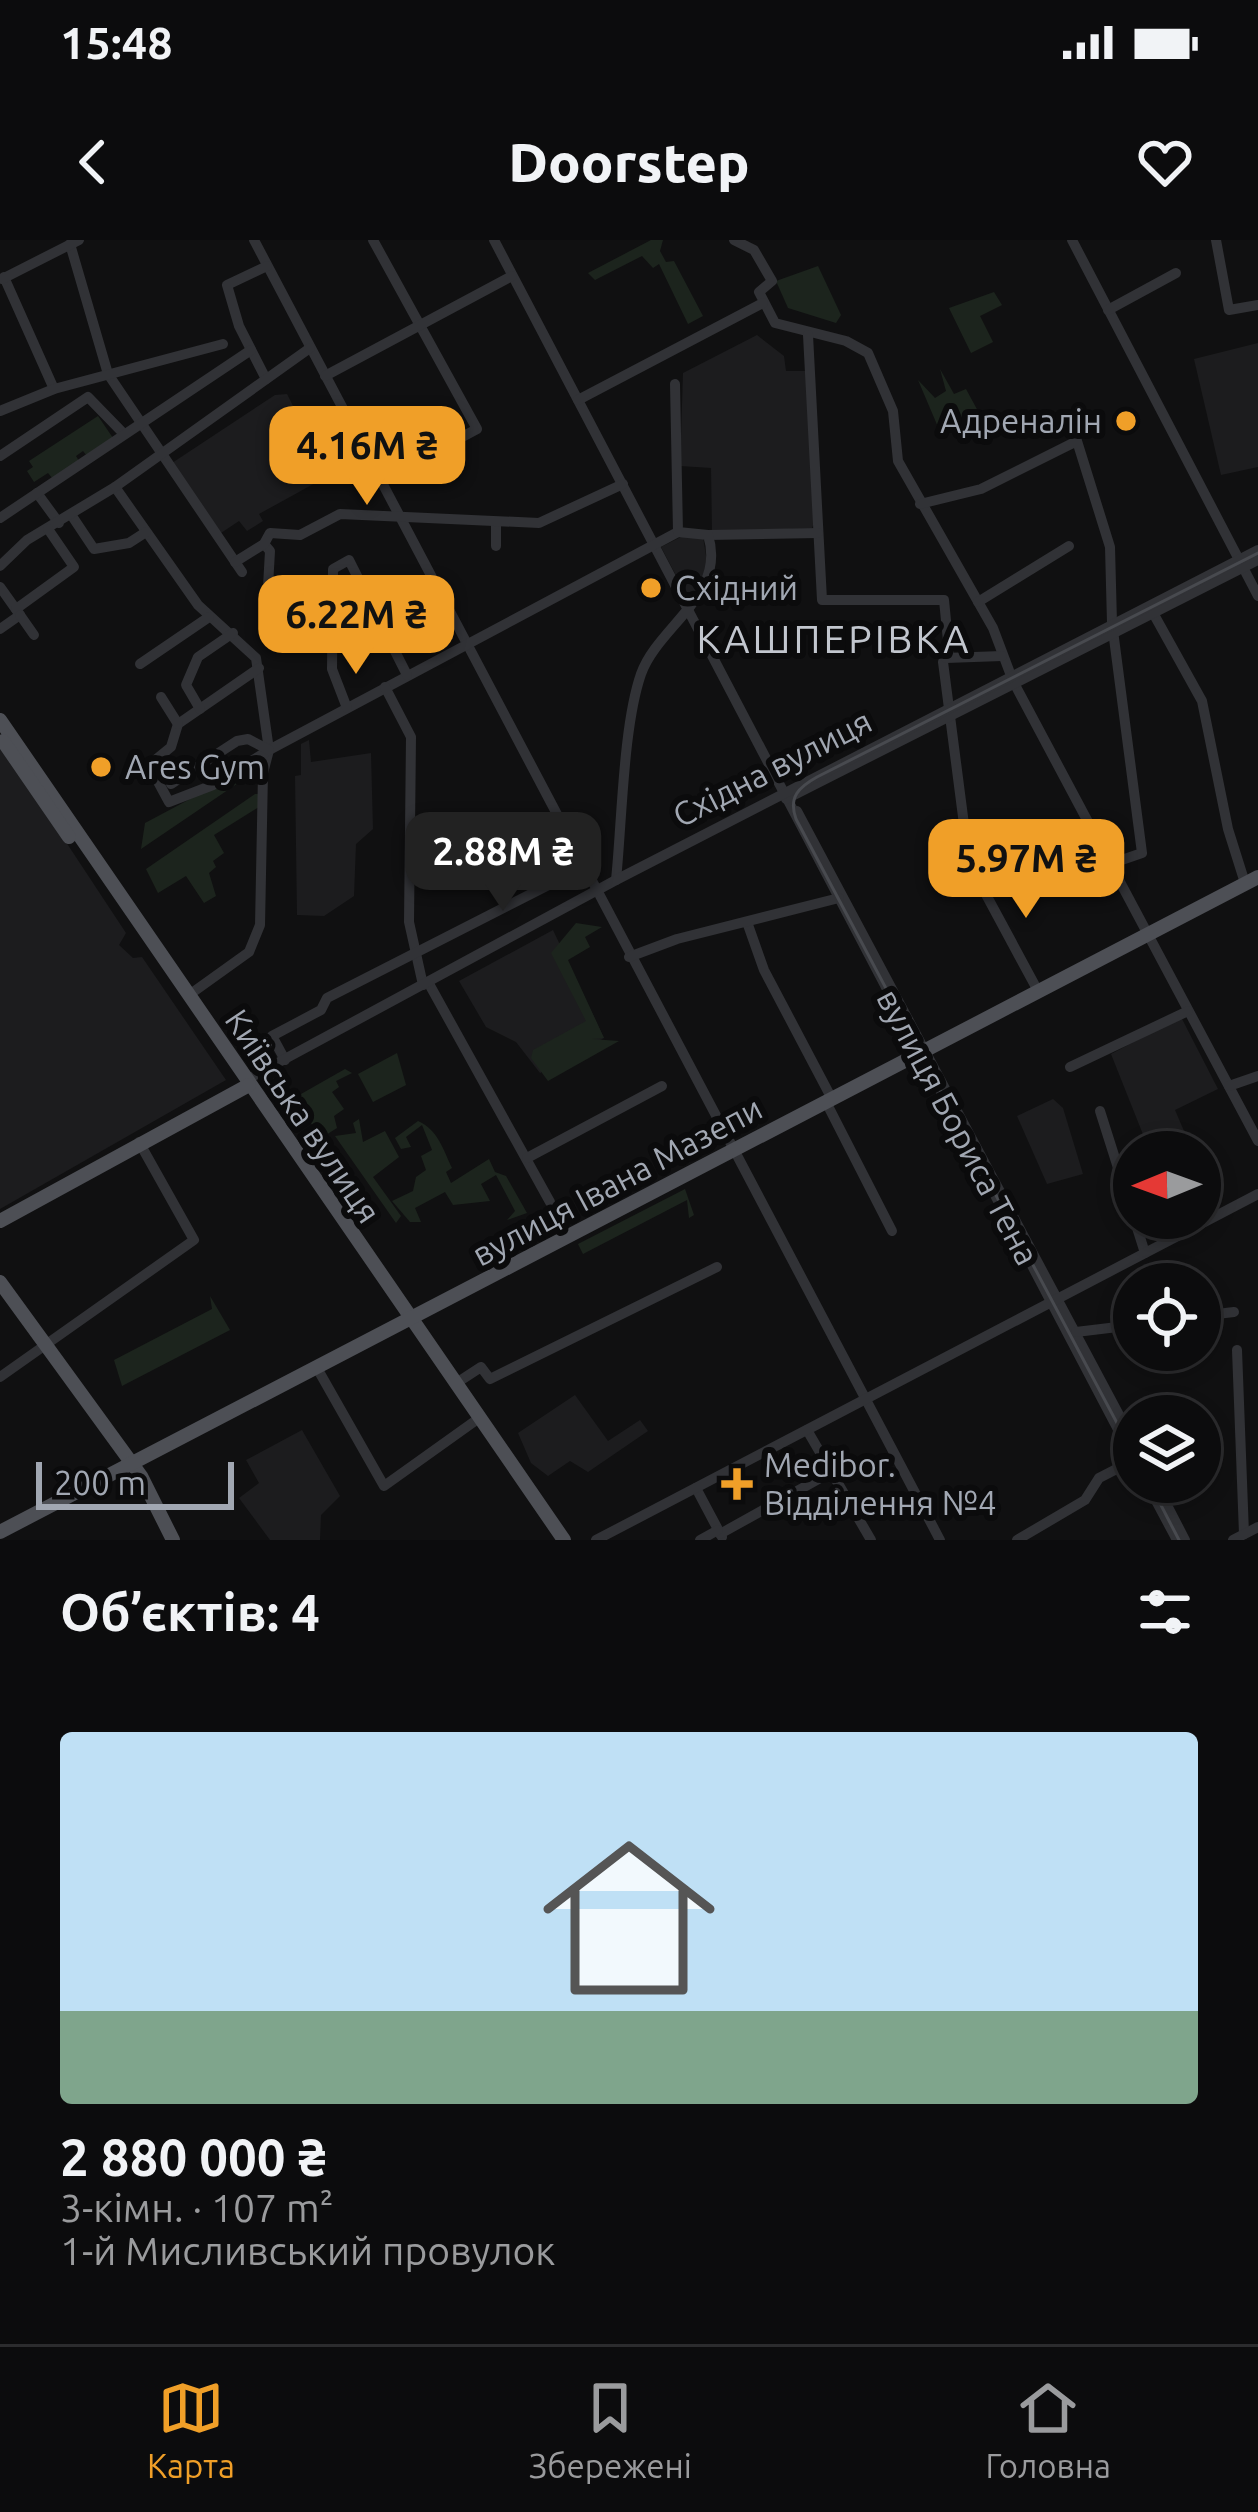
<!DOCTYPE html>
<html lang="uk">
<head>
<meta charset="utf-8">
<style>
  :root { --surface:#0c0c0d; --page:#151516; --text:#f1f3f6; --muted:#9a9b9d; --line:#2c2c2e; --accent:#f09f28 }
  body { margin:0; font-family:Ubuntu,sans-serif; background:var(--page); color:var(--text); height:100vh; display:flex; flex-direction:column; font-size:45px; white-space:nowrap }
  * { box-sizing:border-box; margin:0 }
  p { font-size:39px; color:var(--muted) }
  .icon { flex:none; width:66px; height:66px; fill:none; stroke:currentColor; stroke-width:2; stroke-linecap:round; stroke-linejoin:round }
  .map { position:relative; height:1300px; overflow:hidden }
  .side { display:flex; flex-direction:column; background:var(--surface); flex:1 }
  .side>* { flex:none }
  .needle { width:78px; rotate:269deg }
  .buttons { position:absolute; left:1113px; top:891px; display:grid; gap:24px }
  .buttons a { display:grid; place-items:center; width:108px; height:108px; border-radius:50%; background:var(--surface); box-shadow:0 6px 18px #0003,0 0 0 3px var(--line); font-size:60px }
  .scale { position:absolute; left:36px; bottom:30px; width:198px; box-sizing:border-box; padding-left:12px; border:6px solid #a1a7b2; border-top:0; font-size:33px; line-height:42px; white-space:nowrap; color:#a1a7b2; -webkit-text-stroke:9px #0b0b0c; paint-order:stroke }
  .price { position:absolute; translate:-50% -102px; padding:0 27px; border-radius:24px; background:var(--accent); color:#111; font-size:39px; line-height:78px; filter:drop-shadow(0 3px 6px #0008) }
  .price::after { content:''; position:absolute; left:50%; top:72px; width:36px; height:27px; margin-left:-18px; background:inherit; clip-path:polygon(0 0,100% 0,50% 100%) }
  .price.current { background:#222; color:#fff }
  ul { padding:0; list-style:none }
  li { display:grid; align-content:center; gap:24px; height:636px; padding:0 60px }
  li+li { border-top:3px solid var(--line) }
  li span { display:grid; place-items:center; height:372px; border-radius:12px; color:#555 }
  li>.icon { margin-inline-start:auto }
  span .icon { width:216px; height:216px; fill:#fffc; stroke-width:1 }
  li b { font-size:51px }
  h2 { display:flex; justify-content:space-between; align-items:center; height:144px; padding:0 60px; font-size:51px }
  .status { display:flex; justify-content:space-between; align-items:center; height:84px; padding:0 60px; background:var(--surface); direction:ltr }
  .status svg { height:33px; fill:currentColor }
  header { display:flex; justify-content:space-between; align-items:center; height:156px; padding:0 60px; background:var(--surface); font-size:54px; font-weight:800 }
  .menu { display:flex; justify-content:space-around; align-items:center; height:168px; border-top:3px solid var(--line); background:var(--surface); font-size:33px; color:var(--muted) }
  .menu a { display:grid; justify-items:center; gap:6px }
  .menu .current { color:var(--accent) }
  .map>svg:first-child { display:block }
  .built { fill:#1c1c1e }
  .green { fill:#1c241d }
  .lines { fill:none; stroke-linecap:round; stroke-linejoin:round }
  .minor { stroke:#313236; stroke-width:10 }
  .major { stroke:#4d4f55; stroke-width:14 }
  .tram { stroke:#484a4f; stroke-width:3 }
  .poi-dot { fill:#f09f28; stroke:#0b0b0c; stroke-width:4.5 }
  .labels { text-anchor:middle; stroke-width:12; stroke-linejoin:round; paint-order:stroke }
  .poi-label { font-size:33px; fill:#a1a7b2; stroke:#0b0b0c; text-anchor:start }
  .street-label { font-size:33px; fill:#a1a7b2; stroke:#0b0b0c }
  .quarter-label { font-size:39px; letter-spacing:3px; fill:#c2c6ce; stroke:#0b0b0c }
</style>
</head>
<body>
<div class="status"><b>15:48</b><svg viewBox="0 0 49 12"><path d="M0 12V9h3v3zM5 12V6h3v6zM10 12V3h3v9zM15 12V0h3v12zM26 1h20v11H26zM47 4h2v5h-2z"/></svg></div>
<header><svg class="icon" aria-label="back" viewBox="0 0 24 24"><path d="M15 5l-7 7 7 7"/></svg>Doorstep<svg class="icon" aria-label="heart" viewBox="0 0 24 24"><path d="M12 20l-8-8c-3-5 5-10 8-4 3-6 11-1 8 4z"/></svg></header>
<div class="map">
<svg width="1258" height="1300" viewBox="0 0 1258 1300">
  <rect width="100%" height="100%" fill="#101011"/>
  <g class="built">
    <polygon points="757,95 784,116 786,131 806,131 815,281 812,288 712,292 711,228 680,226 683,133"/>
    <polygon points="1258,103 1258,227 1221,235 1194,119"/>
    <polygon points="287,154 328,236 259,274 263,281 247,291 239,281 221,293 172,223 275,155"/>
    <polygon points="685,295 703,297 708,328 690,362 661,307"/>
    <polygon points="309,500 311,522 371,513 373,589 356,604 354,656 324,676 297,675 295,536 301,535 301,504"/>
    <polygon points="0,502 126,693 119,705 133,718 142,717 226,840 0,969"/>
    <polygon points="553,690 604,798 540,833 516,802 486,787 459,741"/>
    <polygon points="1181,777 1218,849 1175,870 1184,891 1148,907 1111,814"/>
    <polygon points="1053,859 1063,868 1083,934 1047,944 1017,876"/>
    <polygon points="575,1155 608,1201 640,1180 648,1191 588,1232 570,1221 548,1236 531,1223 518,1193"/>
    <polygon points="302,1190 340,1256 321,1275 320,1300 270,1300 239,1258 259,1243 246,1220"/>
  </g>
  <g class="green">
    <polygon points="651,0 663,0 660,11 666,22 674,21 703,76 688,84 659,24 653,28 642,16 595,40 588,33"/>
    <polygon points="818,26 841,75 836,83 788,68 776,41"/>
    <polygon points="994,52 1002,65 980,76 993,102 971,113 949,68"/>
    <polygon points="940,129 954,154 966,149 979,173 941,194 918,140 935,158 946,151"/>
    <polygon points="98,176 113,198 87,216 83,211 76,216 79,221 53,239 48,233 34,242 27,231 33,227 29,221"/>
    <polygon points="254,525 260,529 257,544 250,535 141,609 145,583"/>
    <polygon points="255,554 259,554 259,567 214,595 224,613 213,621 216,627 209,633 216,656 204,663 186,636 158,653 146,629"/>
    <polygon points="576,683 602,687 585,697 590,707 568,720 604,798 592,799 619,801 548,841 531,818 533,810 586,781 551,713"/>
    <polygon points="397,813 406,845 373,862 358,834"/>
    <polygon points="345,829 352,833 336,841 339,847 332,852 344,869 334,876 337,888 321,898 294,858"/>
    <polygon points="359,879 363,902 385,891 399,917 373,937 401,976 396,983 335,896 356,893 353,883"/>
    <path d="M418,881C438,890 443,909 452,928L446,932L451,943L489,919L495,932L506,936L527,973L507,980L515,971L496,935L481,944L490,961L453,965L445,952L415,968L421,982H410L392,961L413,951L416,937L426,930L421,916L432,910L422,885L406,897L411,907L401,909L395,898Z"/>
    <polygon points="685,949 694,975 689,978 687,960 583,1014 578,1004"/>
    <polygon points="210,1056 230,1090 122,1146 114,1120 212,1069"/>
  </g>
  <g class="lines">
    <g class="minor">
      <polyline points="254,0 940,1300"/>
      <polyline points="373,0 477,189 380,241"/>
      <polyline points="494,0 1134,1220 1099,1238 1085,1260 1017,1300"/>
      <polyline points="734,0 754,10 772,41 759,52 775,83 846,101 868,113 893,171 898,221 993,388 1013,441 1258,901"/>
      <polyline points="1072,0 1258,356"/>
      <polyline points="1216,0 1229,70 1258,65"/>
      <polyline points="70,4 108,134 242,332"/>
      <polyline points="4,37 54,149"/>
      <polyline points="2,39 79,0"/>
      <polyline points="1108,70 1176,33"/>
      <polyline points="808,95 822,360 944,360 949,411 943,422 969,623 1038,751"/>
      <polyline points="325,136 512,36"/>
      <polyline points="266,139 239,86 227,45 267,26"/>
      <polyline points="578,160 763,63"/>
      <polyline points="0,171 54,149 223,104"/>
      <polyline points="0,216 88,157 124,194"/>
      <polyline points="115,247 198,365 256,418 269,510 263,533 260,685 249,712 189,755"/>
      <polyline points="37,253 59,283"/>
      <polyline points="920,264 981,249 1077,201 1110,307 1112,383 1142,613 1110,624"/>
      <polyline points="72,276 94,309 129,303 146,292"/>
      <polyline points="0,278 251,110"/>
      <polyline points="708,295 818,293"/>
      <polyline points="264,304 270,311 267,364"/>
      <polyline points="496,306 496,283"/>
      <polyline points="235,322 264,304 270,293 300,295 340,274 539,283 623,244"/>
      <polyline points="0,326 27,300 115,247 310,108"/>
      <polyline points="0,347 20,375 0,389"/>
      <polyline points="978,362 1069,306"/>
      <polyline points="16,369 74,327 48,289"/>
      <polyline points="1152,371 1202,461 1228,589 1245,643"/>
      <polyline points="20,375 34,395"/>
      <polyline points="946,418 1002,416"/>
      <polyline points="140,424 209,377"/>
      <polyline points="259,428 178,484 171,507 149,525 169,562 213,545 269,510 678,292"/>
      <polyline points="385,447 411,497 409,682 423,745"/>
      <polyline points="161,457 178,484"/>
      <polyline points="347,468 332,429 333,329 349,320 407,435"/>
      <polyline points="200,469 186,445 198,417 233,393"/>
      <polyline points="171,544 237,501 248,499 269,510"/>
      <polyline points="786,559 1258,320"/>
      <polyline points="797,571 1134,1203"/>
      <path d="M616,640C622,582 623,486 641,434C658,386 727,355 708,295L678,292L675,144"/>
      <polyline points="747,682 764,730 832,859"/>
      <polyline points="629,717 677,699 839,658"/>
      <polyline points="428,742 550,962"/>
      <polyline points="285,820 272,796 321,770 327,758 582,628"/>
      <polyline points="1070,827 1188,771"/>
      <polyline points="246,840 616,640 1258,310"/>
      <polyline points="1229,846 1258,836"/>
      <polyline points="826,862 892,991"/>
      <polyline points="1100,871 1145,1013"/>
      <polyline points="527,918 662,846"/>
      <polyline points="1200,1076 1234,1072"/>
      <polyline points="1076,1092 1134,1085"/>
      <polyline points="1237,1110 1244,1294"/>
      <polyline points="317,1128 384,1246 475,1181"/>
      <polyline points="0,1137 194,1000 139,902"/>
      <polyline points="455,1144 481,1127 490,1139 717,1027"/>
      <polyline points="807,1190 871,1300"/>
      <polyline points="1146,1242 1177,1300"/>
      <polyline points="1155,1242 1185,1300"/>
      <polyline points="696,1248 722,1297"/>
      <polyline points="720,1294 833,1231"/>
      <polyline points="596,1300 1258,954"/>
      <polyline points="700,1300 718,1290"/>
      <polyline points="1233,1300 1258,1287"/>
    </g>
    <g class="major">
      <polyline points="0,480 564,1300"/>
      <polyline points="3,501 69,597"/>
      <polyline points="0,981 249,845"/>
      <polyline points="0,1042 141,1236 173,1300"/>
      <polyline points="0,1292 1258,637"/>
    </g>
    <g class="tram">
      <path d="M1134,1215L796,579C788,557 799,547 817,537L1258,313"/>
      <polyline points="1149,1242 1179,1300"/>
    </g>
  </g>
  <g class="poi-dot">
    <circle cx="1126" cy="181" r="12"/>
    <circle cx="651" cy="348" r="12"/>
    <circle cx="101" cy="527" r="12"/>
    <path d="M731 1226h12v12h12v12h-12v12h-12v-12h-12v-12h12z"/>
  </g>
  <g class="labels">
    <g class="poi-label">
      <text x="1102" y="193" text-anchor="end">Адреналін</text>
      <text x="675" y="360">Східний</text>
      <text x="125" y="539">Ares Gym</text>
      <text x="764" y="1237">Medibor.<tspan x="764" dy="38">Відділення №4</tspan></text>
    </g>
    <g class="street-label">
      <text transform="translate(772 528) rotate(-27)" y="12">Східна вулиця</text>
      <text transform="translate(303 876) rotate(56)" y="12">Київська вулиця</text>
      <text transform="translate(958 887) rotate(62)" y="12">вулиця Бориса Тена</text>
      <text transform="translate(617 941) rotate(-28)" y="12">вулиця Івана Мазепи</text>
    </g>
    <g class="quarter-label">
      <text x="834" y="413">КАШПЕРІВКА</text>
    </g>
  </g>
</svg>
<div class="buttons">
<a><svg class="needle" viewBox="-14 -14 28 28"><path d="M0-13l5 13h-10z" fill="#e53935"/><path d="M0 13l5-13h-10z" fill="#9a9b9d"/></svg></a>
<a><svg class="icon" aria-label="locate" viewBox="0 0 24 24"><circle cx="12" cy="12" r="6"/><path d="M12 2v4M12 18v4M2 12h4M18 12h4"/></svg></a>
<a><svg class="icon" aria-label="layers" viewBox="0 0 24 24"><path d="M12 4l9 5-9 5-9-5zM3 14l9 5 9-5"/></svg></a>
</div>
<div class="scale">200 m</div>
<b class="price" style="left:367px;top:268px">4.16M ₴</b>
<b class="price" style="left:356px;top:437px">6.22M ₴</b>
<b class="price current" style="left:503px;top:674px">2.88M ₴</b>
<b class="price" style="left:1026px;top:681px">5.97M ₴</b>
</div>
<section class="side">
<h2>Об’єктів: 4<svg class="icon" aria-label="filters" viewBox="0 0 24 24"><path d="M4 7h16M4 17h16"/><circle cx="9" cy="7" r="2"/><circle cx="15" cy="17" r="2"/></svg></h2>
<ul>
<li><span style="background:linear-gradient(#bfe0f5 75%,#7fa58c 0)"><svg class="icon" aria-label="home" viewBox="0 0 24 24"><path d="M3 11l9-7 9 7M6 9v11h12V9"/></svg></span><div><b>2 880 000 ₴</b><p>3-кімн. · 107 m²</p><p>1-й Мисливський провулок</p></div></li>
</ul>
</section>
<nav class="menu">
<a class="current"><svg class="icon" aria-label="map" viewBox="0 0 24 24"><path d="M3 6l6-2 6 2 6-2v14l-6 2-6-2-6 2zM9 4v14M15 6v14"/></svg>Карта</a>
<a><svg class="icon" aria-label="saved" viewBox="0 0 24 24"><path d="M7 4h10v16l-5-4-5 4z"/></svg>Збережені</a>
<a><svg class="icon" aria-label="home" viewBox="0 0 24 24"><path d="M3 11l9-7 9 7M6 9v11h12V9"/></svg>Головна</a>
</nav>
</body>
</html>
